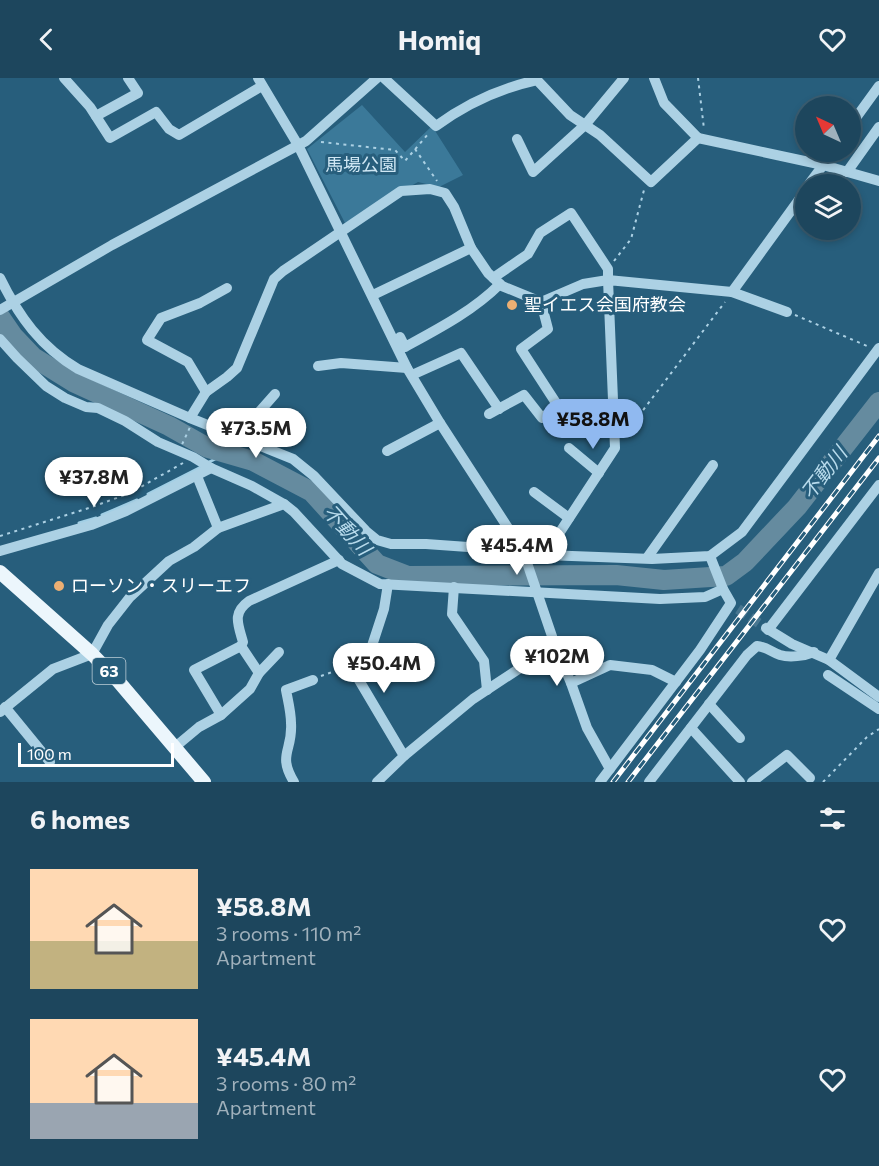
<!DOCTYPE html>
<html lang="en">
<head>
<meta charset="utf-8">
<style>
  :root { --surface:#1d465d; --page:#254d63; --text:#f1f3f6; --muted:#a0b1bc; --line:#3b5e72; --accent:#90b9f0 }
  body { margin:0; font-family:Commissioner,"Noto Sans JP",sans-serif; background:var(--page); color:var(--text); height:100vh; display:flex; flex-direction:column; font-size:22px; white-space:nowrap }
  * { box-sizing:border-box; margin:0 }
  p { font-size:20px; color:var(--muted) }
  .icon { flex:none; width:33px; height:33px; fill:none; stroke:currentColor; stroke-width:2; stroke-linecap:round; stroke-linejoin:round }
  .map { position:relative; height:704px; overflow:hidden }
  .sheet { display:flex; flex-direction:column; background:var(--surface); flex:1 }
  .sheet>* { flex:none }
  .needle { width:39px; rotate:316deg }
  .tools { position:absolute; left:795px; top:18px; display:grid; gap:12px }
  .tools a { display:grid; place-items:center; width:66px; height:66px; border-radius:50%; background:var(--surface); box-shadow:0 3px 9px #0003,0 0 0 2px var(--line); font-size:30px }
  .scale { position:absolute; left:18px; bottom:15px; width:156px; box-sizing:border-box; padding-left:6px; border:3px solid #fff; border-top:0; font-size:16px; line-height:21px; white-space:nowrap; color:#fff; -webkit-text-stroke:4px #275e7c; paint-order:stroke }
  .price { position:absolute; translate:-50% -51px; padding:0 14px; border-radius:21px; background:#fff; color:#222; font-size:20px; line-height:39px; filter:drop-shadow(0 2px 3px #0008) }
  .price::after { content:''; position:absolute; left:50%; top:36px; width:18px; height:14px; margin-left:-9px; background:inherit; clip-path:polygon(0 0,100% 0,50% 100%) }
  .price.selected { background:var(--accent); color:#111 }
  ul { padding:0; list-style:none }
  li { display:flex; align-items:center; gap:18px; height:150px; padding:0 30px }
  li span { display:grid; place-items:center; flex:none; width:168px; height:120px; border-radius:0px; color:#555 }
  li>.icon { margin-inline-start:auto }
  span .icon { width:72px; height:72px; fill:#fffc; stroke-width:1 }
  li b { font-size:26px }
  h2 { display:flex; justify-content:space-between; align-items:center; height:72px; padding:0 30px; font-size:26px }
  header { display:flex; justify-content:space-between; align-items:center; height:78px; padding:0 30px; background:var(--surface); font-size:27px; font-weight:700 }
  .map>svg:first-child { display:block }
  .green { fill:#3b7999 }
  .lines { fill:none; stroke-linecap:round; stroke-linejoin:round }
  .stream { stroke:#a1cfe5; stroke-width:3 }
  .river { stroke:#658b9f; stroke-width:20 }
  .minor-tunnel { stroke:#477690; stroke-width:10; stroke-dasharray:10 5; stroke-linecap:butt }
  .path { stroke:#acd1e4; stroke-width:2; stroke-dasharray:3 4.5; stroke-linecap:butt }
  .minor { stroke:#acd1e4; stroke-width:10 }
  .major { stroke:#ecf6fc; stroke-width:14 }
  .rail-casing { stroke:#fff; stroke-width:5 }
  .rail { stroke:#275e7c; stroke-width:3; stroke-dasharray:9; stroke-linecap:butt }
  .path-bridge { stroke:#acd1e4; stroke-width:2; stroke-dasharray:3 4.5; stroke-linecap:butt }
  .poi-dot { fill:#ecaf73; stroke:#275e7c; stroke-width:2 }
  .labels { text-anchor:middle; stroke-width:6; stroke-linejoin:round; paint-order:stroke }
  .shield { fill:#275e7c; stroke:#becfd8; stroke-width:1.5 }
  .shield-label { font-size:16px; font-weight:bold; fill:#fff }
  .park-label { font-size:18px; fill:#cfe7f4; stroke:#275e7c }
  .poi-label { font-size:18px; fill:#fff; stroke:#275e7c; text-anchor:start }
  .water-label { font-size:20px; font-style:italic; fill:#b8dbec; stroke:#275e7c }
</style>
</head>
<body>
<header><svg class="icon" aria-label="back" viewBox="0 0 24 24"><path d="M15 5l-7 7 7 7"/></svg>Homiq<svg class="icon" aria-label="heart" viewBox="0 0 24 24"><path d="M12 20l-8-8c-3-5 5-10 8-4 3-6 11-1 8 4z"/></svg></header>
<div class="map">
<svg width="879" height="704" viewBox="0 0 879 704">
  <rect width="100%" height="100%" fill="#275e7c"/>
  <polygon class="green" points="362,27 405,74 432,48 463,97 439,109 418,104 345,145 307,71"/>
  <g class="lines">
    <g class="stream">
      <polyline points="209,384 228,375"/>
      <polyline points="148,416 201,389"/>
      <polyline points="102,437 137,422"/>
      <polyline points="79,445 96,440"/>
    </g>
    <polyline class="river" points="0,239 13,258 33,279 75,305 169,348 208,370 253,383 312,414 377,486 408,498 616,497 664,502 726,498 745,484 797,429 879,324"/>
    <polyline class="minor-tunnel" points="738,531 766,550"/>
    <g class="path">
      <polyline points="698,0 704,51"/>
      <polyline points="321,64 395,72 405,83 429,55"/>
      <polyline points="415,71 437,103"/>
      <polyline points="614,183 631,161 644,112"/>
      <polyline points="795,237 867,268"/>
      <polyline points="625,356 725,224"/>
      <polyline points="0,458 92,429 130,415 183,385"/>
      <polyline points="321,598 344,590"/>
      <polyline points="823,704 867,659 879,651"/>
    </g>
    <g class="minor">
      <polyline points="64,0 90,29 110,60 156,34 169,51 179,57 262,8"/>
      <polyline points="258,0 298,67 407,290 440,345 523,473 555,567 571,605 587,650 610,691"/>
      <path d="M384,0L436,48C466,26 501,10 537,2L570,37L600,57L651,104L698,60L823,87L879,103"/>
      <polyline points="654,0 664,25 698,60"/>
      <polyline points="96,38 138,15 128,0"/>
      <polyline points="850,48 879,8"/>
      <polyline points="517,61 533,94 585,47 624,0"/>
      <polyline points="847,94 879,49"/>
      <polyline points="809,106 833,74"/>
      <path d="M0,200C19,239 41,269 78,291L190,340L293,381L314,398L366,453L377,462L391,466H426L523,473L545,477L652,481L710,478L742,454L879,270"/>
      <polyline points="373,217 471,170 488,195 502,208 541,224 583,206 608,202 608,191 571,135 540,155 528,176 493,200"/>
      <polyline points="0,232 112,167 306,63 377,0"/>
      <polyline points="787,234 732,214 806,112"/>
      <path d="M400,259L405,269C438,251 473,233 500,206"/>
      <polyline points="0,261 17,280 46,308 65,320 86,329 98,330 125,343 158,364 193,379 211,390 126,433 91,447 0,473"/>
      <polyline points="318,288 341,285 407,290"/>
      <polyline points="412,297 461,275 499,331"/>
      <polyline points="206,314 188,284 147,262 161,240 200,225 227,210"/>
      <polyline points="489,336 524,317 542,340 558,328 521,271 548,251 541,224"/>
      <polyline points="190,340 206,314 227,299 237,290 274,201 283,193 401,113 430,111 445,115 454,129 471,170"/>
      <polyline points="238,358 275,316"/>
      <polyline points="569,370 599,395"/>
      <polyline points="387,373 440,345"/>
      <polyline points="211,390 252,408 284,426"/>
      <polyline points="197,398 218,450"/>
      <polyline points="534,414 569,440"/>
      <polyline points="545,477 615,370 608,202 732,214"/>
      <polyline points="647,480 713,387"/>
      <polyline points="454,509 452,536 484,583 487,612"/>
      <polyline points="766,550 792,566 829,582 879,619"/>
      <polyline points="768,552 879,407"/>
      <path d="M241,568L243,564C238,546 232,535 249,523L339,482"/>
      <polyline points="829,582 879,495"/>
      <polyline points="828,597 879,631"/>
      <polyline points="571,605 610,587 652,592 676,604"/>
      <polyline points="709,626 740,660"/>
      <polyline points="5,629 50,684"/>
      <polyline points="0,634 53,591 92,576 108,547 130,519 169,483 194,469 218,450 284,426 294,434 342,486 380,506 660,521 705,519 723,511"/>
      <polyline points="221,637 194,592 241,568 259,595"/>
      <polyline points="691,650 740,704"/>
      <polyline points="175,669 199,649 221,637 250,611 259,595 279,574"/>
      <polyline points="404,678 473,621 555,567"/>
      <path d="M294,704C277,676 293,673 291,645C291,634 288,623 286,612L313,602"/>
      <polyline points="377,704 404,678 353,592 353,585 368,580 384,531 388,506"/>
      <polyline points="600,704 700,572 731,525 723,511 710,478"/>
      <path d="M649,704L747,577L757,568C767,569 771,574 780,577C790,580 804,578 814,574"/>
      <polyline points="752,704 787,677 810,700"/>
    </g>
    <polyline class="major" points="0,494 92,576 119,604 204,704"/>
    <defs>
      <g id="rail">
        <polyline points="613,704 879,358"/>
        <polyline points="628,704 879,380"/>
      </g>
    </defs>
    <use href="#rail" class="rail-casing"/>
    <use href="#rail" class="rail"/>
    <polyline class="path-bridge" points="179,373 191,347"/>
  </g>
  <g class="poi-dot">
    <circle cx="512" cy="227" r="6"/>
    <circle cx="59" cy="508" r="6"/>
  </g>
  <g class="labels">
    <rect class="shield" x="92.5" y="580" width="33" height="26" rx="4.5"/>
    <g class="shield-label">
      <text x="109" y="599">63</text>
    </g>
    <g class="park-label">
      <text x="361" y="93">馬場公園</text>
    </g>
    <g class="poi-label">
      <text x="524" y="233">聖イエス会国府教会</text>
      <text x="71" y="514">ローソン・スリーエフ</text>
    </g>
    <g class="water-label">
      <text transform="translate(824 395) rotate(-52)" y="7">不動川</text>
      <text transform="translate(347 452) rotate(48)" y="7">不動川</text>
    </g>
  </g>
</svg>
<div class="tools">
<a><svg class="needle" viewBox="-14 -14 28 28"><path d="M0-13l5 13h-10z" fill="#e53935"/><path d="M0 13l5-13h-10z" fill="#a0b1bc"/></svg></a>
<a><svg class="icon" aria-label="layers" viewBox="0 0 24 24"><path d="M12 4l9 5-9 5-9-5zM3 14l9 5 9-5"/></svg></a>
</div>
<div class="scale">100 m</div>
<b class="price selected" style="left:593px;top:372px">¥58.8M</b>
<b class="price" style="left:256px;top:381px">¥73.5M</b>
<b class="price" style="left:94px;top:430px">¥37.8M</b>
<b class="price" style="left:517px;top:498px">¥45.4M</b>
<b class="price" style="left:557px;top:609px">¥102M</b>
<b class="price" style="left:384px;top:616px">¥50.4M</b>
</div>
<section class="sheet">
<h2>6 homes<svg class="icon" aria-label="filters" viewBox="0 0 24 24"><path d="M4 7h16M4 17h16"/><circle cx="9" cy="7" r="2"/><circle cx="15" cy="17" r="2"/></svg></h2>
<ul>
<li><span style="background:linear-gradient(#ffd9b3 60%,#c2b280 0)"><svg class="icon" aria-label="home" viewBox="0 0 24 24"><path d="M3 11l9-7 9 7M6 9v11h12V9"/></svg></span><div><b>¥58.8M</b><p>3 rooms · 110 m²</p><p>Apartment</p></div><svg class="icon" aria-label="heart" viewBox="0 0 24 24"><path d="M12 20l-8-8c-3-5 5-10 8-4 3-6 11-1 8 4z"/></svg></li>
<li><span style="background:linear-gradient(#ffd9b3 70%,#9aa5b1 0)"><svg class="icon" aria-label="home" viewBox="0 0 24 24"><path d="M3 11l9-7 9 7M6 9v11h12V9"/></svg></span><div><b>¥45.4M</b><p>3 rooms · 80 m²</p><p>Apartment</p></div><svg class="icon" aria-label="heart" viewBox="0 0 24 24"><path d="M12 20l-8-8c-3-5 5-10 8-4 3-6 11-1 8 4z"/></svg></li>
</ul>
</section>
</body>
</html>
